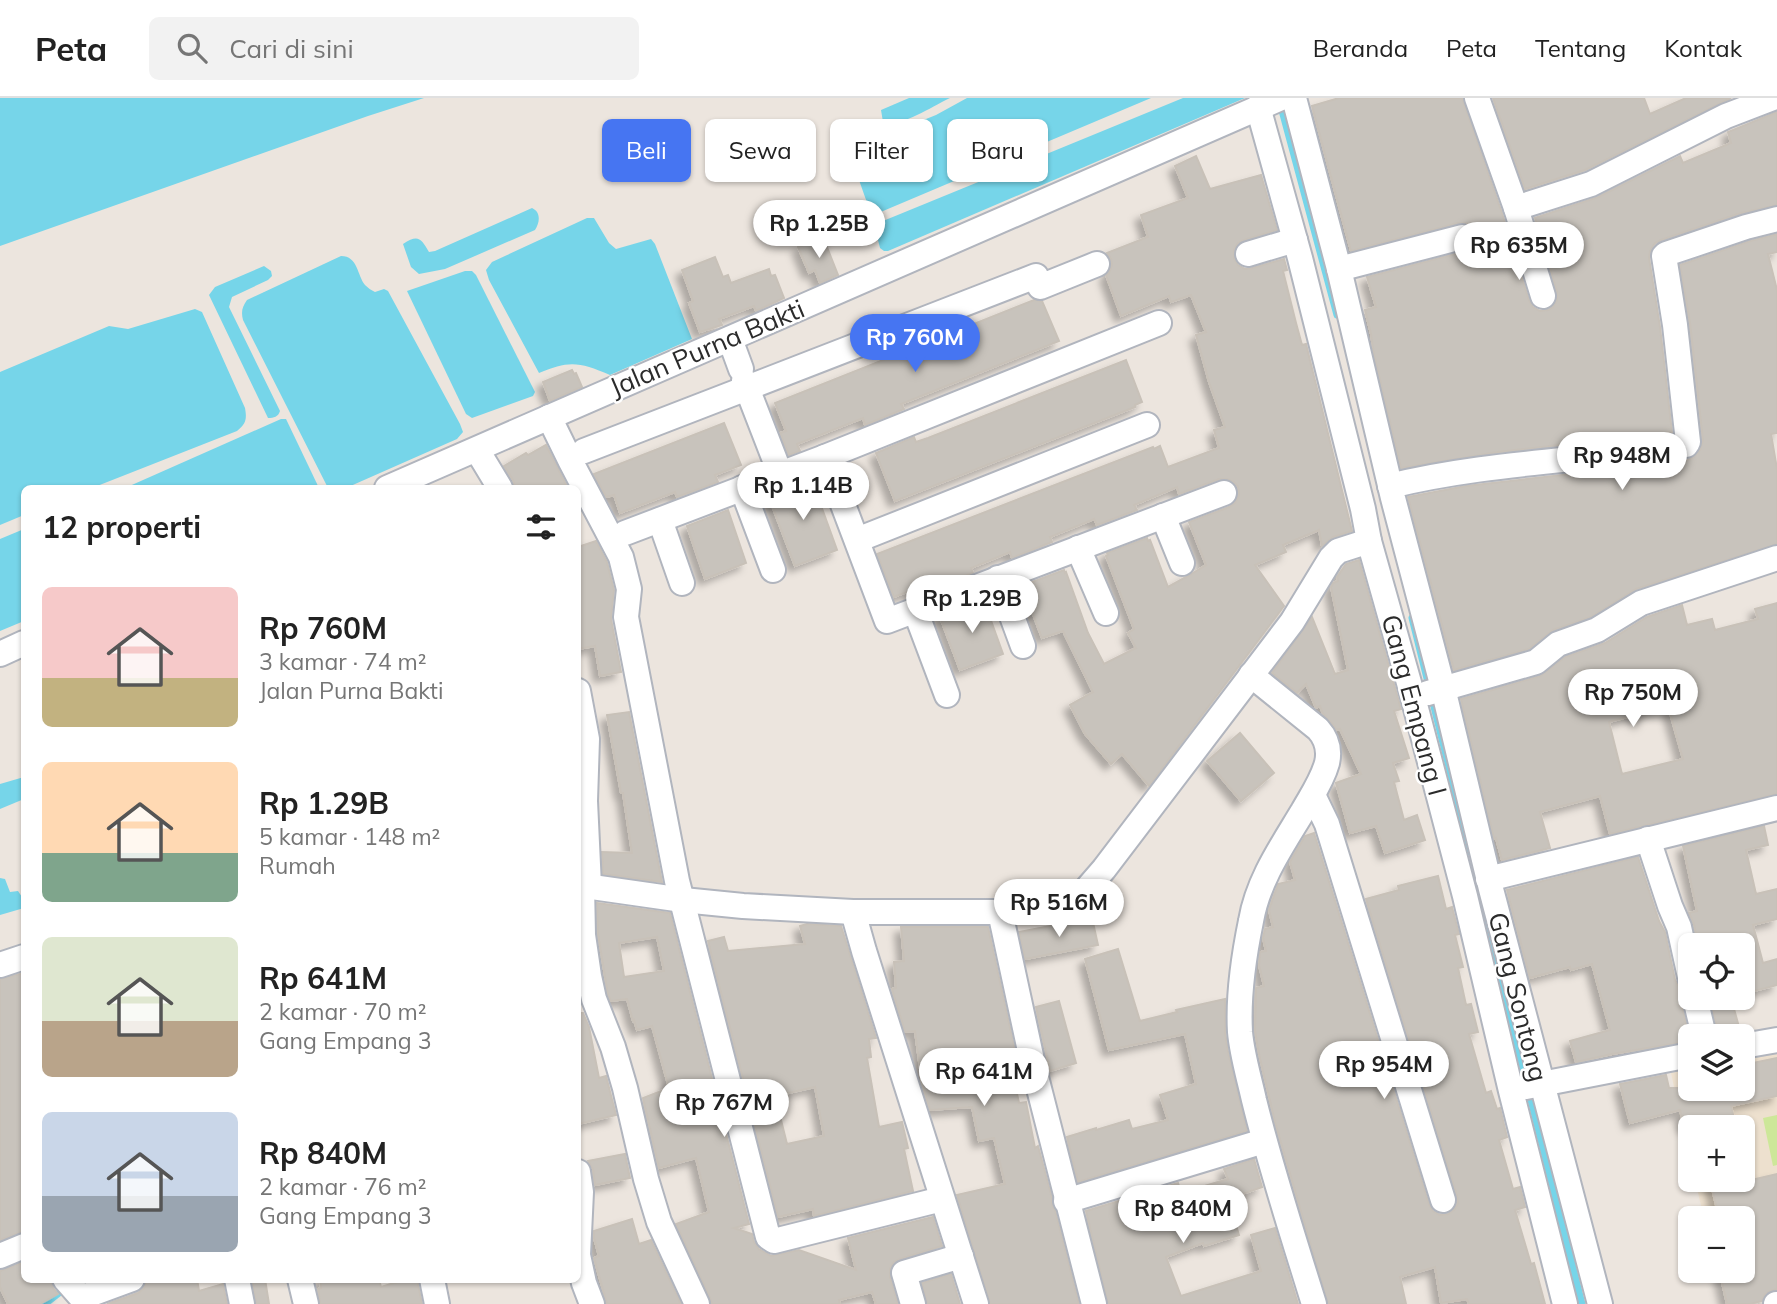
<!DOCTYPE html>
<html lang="id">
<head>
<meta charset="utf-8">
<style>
  :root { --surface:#fff; --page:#f2f2f2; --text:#222; --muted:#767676; --line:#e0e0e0; --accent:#4675f2 }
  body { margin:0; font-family:Mulish,sans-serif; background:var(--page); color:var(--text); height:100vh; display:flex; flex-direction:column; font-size:26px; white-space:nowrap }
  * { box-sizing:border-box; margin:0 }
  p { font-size:23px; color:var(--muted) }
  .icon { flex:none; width:38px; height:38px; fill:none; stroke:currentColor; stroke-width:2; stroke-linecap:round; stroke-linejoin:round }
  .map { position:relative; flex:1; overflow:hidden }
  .side { position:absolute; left:21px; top:387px; width:560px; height:798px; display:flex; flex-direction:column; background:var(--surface); border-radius:10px; box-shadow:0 2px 5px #0004 }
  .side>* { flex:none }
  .guide { position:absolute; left:602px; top:21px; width:665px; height:63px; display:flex; gap:14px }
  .fabs { position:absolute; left:1678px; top:835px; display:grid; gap:14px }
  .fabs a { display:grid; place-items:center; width:77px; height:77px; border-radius:10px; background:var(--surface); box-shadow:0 2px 5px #0004; font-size:35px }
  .price { position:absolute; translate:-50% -60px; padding:0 16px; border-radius:24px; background:#fff; color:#222; font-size:23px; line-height:46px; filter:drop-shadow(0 2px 4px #0008) }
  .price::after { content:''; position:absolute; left:50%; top:42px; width:21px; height:16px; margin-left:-10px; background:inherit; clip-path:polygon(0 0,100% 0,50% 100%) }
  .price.on { background:var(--accent); color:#fff }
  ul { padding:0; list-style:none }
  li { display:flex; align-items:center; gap:21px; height:175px; padding:0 21px }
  li span { display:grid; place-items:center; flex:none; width:196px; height:140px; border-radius:10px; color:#555 }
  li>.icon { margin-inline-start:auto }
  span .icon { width:84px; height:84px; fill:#fffc; stroke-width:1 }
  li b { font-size:30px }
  h2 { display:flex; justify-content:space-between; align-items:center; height:84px; padding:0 21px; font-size:30px }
  .tag { padding:0 24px; border-radius:10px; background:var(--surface); box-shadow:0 2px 5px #0004; font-size:24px; line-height:63px }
  .tag.on { background:var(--accent); color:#fff }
  header { display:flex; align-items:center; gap:42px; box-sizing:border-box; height:98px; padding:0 35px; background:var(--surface); border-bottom:2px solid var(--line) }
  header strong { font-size:33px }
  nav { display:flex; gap:38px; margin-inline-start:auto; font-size:24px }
  .search { width:490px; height:63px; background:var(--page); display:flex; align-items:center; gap:18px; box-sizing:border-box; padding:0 24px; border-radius:10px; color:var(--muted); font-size:26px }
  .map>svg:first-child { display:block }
  .education { fill:#ede0ce }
  .pitch { fill:#cde799 }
  .water { fill:#76d5e9 }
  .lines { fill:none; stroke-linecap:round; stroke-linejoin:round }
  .stream { stroke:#76d5e9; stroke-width:7 }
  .building { fill:#c8c3bc; stroke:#c8c1b8; stroke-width:2; fill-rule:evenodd; filter:url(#shadow) }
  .minor-casing { stroke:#b1b5be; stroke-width:28 }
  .minor { stroke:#fff; stroke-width:24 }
  .labels { text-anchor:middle; stroke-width:5; stroke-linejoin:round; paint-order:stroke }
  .street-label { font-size:26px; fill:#2b2b2b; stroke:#fff }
</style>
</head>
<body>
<header>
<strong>Peta</strong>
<div class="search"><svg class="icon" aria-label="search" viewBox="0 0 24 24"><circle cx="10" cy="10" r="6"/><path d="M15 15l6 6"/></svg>Cari di sini</div>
<nav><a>Beranda</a><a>Peta</a><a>Tentang</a><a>Kontak</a></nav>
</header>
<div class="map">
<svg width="1777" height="1206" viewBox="0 0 1777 1206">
  <defs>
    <filter id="shadow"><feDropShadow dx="-6" dy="6" stdDeviation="3.5" flood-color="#0004"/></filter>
  </defs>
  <rect width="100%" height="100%" fill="#ece5de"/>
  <polygon class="education" points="1777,954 1777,1118 1743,1120 1704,1120 1695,1082 1743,1082 1743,1029 1690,1029 1690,1062 1671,975 1690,971 1690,990 1743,990 1743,961"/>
  <polygon class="pitch" points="1777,1017 1777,1067 1773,1068 1763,1020"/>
  <g class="water">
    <polygon points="0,0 424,0 368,18 0,148"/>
    <path d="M909,0H950C935,7 898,31 883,24L881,12Z"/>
    <polygon points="967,0 1151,0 876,116 871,116 853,65 853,55 861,47 936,17"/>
    <polygon points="1183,0 1245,0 888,153 884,153 880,150 875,130 883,123"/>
    <path d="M532,110C541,114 540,124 535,132L445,171L419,176L411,169L403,146C418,136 421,140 429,154L435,153Z"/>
    <path d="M587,120H594L609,145L616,151L651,141L655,146L692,241L610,277C580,264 569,262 539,275L489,182L486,172L492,164Z"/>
    <path d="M341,158C358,158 357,177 365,187C368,190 371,192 375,194L384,191L388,193L460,326L463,334L457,341L346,390H328L243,222C241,214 242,209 247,202Z"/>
    <path d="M264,168L271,173L272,178L268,182L232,199L229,209L280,313C278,319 274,320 268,320L209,197L215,189Z"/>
    <polygon points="465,173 472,173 476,177 535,294 533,298 472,320 466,316 407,193"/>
    <path d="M195,211L202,214L245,310C247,321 246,326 237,333L92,390H24V417L0,427V274L109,228L128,231Z"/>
    <polygon points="281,321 286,321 319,390 125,390"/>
    <polygon points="24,431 24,523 0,533 0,441"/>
    <polygon points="24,679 24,701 0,711 0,686"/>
    <polygon points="0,780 5,781 10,794 18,793 22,799 24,799 24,810 0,817"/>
  </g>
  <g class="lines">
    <g class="stream">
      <polyline points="1280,5 1337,217"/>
      <polyline points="1412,520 1470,754"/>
      <polyline points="1482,806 1582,1206"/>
      <polyline points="45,1206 64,1191"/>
    </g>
  </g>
  <g class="building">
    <polygon points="1339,0 1462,0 1502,115 1529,202 1533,209 1540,213 1548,212 1553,209 1557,202 1557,194 1535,120 1598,99 1680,58 1683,65 1731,45 1728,34 1777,14 1777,107 1741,115 1661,142 1655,145 1650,153 1649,160 1660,229 1672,334 1498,354 1401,370 1374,257 1371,236 1365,212 1376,209 1367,179 1466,153 1473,149 1476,142 1476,136 1472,128 1465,125 1458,125 1351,153 1312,8"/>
    <polygon points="1493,0 1644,0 1650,16 1686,0 1731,0 1585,72 1525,91"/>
    <polygon points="1196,58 1210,91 1261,77 1277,132 1244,142 1238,145 1234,152 1234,160 1238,167 1245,171 1252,170 1284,161 1287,172 1283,173 1296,225 1302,247 1306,246 1352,433 1333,439 1322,448 1319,432 1283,447 1286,454 1255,467 1284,508 1149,688 1122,656 1111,666 1085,636 1070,607 1093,594 1063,533 1042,540 1023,490 1025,489 1024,487 1064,472 1065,475 1066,474 1088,535 1104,566 1136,550 1128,535 1134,531 1106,458 1108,457 1107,455 1147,440 1148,443 1150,442 1168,489 1188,478 1206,467 1189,424 1229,409 1235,405 1239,397 1238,389 1234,384 1227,381 1219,381 1179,396 1177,389 1134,407 1137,412 1097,427 1094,421 1050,439 1052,444 1012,460 1010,454 971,470 973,475 930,491 928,486 894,499 877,456 1153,349 1154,351 1160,348 1168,369 1219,350 1214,332 1225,329 1209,284 1196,237 1206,234 1191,197 1171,204 1169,198 1121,218 1106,177 1109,175 1112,167 1111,161 1107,155 1148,139 1141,117 1188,100 1175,68"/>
    <polygon points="1777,136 1777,154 1768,156 1777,192 1777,335 1771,336 1777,371 1777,446 1636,491 1591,519 1553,532 1529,551 1454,572 1408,399 1466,388 1651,367 1688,362 1694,359 1700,352 1703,342 1690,225 1680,167 1750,143"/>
    <polygon points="823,139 838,177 820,185 815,172 809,175 798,149"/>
    <polygon points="715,159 723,179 728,177 731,185 769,171 771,178 775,177 784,200 756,213 754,208 719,221 722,227 700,234 689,205 693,203 682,172"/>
    <polygon points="1034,202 1042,203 1059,243 901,306 904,311 865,327 863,320 797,346 800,353 789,357 780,335 786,333 775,305"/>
    <polygon points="1126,262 1142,304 1135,307 1135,309 895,403 876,355 914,339 916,344 928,340"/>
    <polygon points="572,272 574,276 576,275 582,289 550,303 543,284"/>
    <polygon points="724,325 741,367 715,377 718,384 677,399 675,394 620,415 614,397 606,399 594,376"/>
    <polygon points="546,347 568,390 515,390 513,382 504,368 526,355 528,357"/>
    <polygon points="811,380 837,452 795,468 768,397"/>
    <polygon points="728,412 746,465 705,481 687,428"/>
    <polygon points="596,443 607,464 614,492 611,521 621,574 600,578 595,548 578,551 578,449"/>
    <polygon points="1359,462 1401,611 1394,613 1409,660 1393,665 1399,683 1394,684 1404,722 1417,717 1425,742 1385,755 1376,728 1350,735 1336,685 1361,676 1340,631 1337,632 1323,616 1320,608 1316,610 1306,586 1297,595 1272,575 1312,519 1335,576 1348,572 1331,489 1333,485 1338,483 1337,479 1346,466"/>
    <polygon points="982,503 984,506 985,506 1003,556 960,572 940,519"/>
    <path d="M1777,505V696L1610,736L1600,698L1540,714L1550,750L1502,762L1496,740L1494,741L1461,601L1540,578L1565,559L1605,545L1647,519L1682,507L1687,527L1712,521L1715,532L1758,521L1755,511ZM1668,608L1683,661L1622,676L1609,624Z"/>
    <polygon points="629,614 662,784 603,776 602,754 632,755 623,695 621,695 607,617"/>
    <polygon points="1240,635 1274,675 1241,703 1207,663"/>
    <polygon points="1764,728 1768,747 1746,752 1756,796 1777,791 1777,821 1753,827 1763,865 1777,861 1777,887 1743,896 1743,847 1698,847 1694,826 1689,815 1697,813 1683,748"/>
    <polygon points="1314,735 1429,1106 1433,1113 1440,1117 1448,1116 1454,1112 1458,1105 1457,1098 1366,801 1399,792 1398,788 1438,778 1446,811 1452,809 1459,836 1455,837 1463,869 1458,870 1466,907 1471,906 1478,934 1469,936 1486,995 1491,993 1497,1011 1500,1010 1507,1039 1499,1042 1513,1091 1520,1089 1525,1109 1515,1112 1531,1166 1534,1165 1545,1206 1469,1206 1467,1201 1441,1205 1435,1169 1400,1179 1406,1206 1328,1206 1275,1024 1259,956 1255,933 1256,890 1264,888 1259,867 1260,854 1266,853 1263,840 1265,831 1273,829 1269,812 1278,786 1295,782 1290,764 1305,738"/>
    <polygon points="1638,759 1659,823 1665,834 1675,882 1679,888 1683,892 1681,896 1681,903 1690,943 1612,956 1576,964 1570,943 1610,932 1592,866 1571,872 1570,869 1530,880 1507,792"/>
    <path d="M597,805L670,815L749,1126L734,1130L752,1136L754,1144L759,1151L771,1158L799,1152L856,1172L848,1140L933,1119L942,1148L900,1161L894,1164L890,1171V1179L898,1206H876L872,1194L839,1202L840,1206H712L710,1200L676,1126L709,1114L696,1060L659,1070L643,1000L669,990L652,928L637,932L634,922L633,923L627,901L611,903L608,897L598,836ZM657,839L664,873L624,879L619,845Z"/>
    <polygon points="1092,820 1098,847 1025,861 1019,834"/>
    <path d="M807,826L841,828L876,940L869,941L871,959L867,960L879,1029L902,1024L908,1050L904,1051L913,1093L814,1118L813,1111L778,1119L708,843L724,839L728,853L805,846L800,828ZM815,989L824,1038L787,1046L775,998Z"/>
    <polygon points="901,829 988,829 1018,966 1011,968 1019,1005 1026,1004 1035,1050 1038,1048 1052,1100 1052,1107 1055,1112 1079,1206 990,1206 957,1097 1005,1086 994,1040 979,1043 972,1009 930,1012 922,986 915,933 905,934 892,891 896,890 894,864 904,863"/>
    <polygon points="1118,851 1140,923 1177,914 1176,912 1225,901 1225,934 1228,953 1247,1033 1078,1084 1067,1039 1096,1030 1096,1032 1129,1022 1132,1031 1168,1022 1160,997 1196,986 1185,936 1109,952 1085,861"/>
    <polygon points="24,875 24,1133 0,1142 0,881"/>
    <polygon points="1710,900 1731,900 1739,929 1718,934"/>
    <polygon points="1059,903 1076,965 1050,973 1036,909"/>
    <polygon points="578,915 583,915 589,929 599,980 606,978 616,1017 578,1026"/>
    <polygon points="1777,960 1777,998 1731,1008 1736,1029 1684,1029 1680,1012 1630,1025 1620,986 1666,977 1669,990 1743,990 1743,967"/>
    <polygon points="625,1056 630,1080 595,1087 593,1071 588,1063"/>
    <polygon points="1254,1061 1262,1089 1228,1101 1239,1137 1204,1148 1203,1145 1166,1159 1181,1198 1261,1173 1251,1137 1275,1130 1298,1206 1108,1206 1086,1113 1178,1085 1181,1095 1228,1081 1224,1071"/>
    <polygon points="1777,1076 1777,1191 1768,1194 1764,1198 1762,1203 1750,1206 1727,1206 1719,1172 1743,1172 1743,1120 1719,1120 1710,1082 1747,1082 1747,1083"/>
    <polygon points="632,1121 639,1146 651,1142 681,1206 607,1206 594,1160 599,1158 594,1140 594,1133"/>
    <polygon points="24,1164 24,1181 51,1181 53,1190 58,1196 40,1206 8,1206 0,1189 0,1173"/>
    <polygon points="951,1176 960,1206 927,1206 922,1185"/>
    <polygon points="147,1181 197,1181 199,1193 223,1186 227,1206 107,1206 138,1195 144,1190"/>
    <polygon points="252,1181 265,1181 269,1206 256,1206"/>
    <polygon points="320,1181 379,1181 381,1189 407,1181 417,1181 422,1206 320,1206 318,1191 321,1190"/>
  </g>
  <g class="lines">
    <defs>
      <g id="minor">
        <polyline points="1294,0 1339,171 1393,400 1443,590 1491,791 1600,1206"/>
        <polyline points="1477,0 1516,110 1543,198"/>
        <polyline points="1258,9 1300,160 1363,411 1369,443 1413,599 1465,798 1511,993 1565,1206"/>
        <polyline points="1516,110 1591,86 1726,18 1773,0"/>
        <polyline points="1248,156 1295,142"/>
        <polyline points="1339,171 1462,139"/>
        <polyline points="730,241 741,271"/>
        <polyline points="744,283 747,290 1036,178 1040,189 1097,166"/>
        <polyline points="549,319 571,364 621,459 629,491 626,519 677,783 768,1139 774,1143 942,1101"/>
        <polyline points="477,352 500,390"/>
        <polyline points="584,353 747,290 780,375"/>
        <polyline points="825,359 1159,225"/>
        <path d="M1390,388C1487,364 1588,363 1686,347L1688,344L1675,227L1664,158L1666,156L1746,129L1777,121"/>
        <polyline points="387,390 1281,0"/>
        <polyline points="742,390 773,472"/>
        <polyline points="1163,418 1182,465"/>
        <polyline points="660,422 682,485"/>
        <polyline points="625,435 825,359 887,523 1224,395"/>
        <polyline points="857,442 1147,327"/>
        <polyline points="1078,450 1106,515"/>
        <polyline points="998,480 1023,548"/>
        <polyline points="915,512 947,597"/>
        <polyline points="0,556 24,545"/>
        <path d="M1251,577L1318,631C1327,641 1330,652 1327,665C1322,683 1312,697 1303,713C1282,748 1258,782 1251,823C1244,857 1238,899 1240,934C1242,957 1249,979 1254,1002C1271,1071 1293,1138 1314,1206"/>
        <polyline points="578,593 587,641 585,703 589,788"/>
        <polyline points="1428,595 1536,564 1558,546 1597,532 1641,505 1777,460"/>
        <polyline points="1313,697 1327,726 1443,1102"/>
        <polyline points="1648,741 1670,808 1679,829 1690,879"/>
        <polyline points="1488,781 1777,710"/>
        <polyline points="578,787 683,802 743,808 853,814 1000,814 1053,811 1067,808 1078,801 1104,771 1292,524 1331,460 1338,453 1369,443"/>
        <polyline points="582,787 583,837 589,878 594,901 613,949 625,990 646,1081 659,1124 697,1206"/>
        <polyline points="853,814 864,853 976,1206"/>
        <polyline points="1000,814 1033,967 1094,1206"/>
        <polyline points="0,867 24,859"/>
        <polyline points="1695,900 1704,938"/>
        <polyline points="1743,948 1777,942"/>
        <polyline points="1526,989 1690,957"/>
        <polyline points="578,1074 581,1094 578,1157 584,1185 592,1206"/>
        <polyline points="1066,1103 1264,1043"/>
        <polyline points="0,1158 24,1148"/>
        <polyline points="65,1181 87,1206"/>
        <polyline points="237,1181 242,1206"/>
        <polyline points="300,1181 306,1206"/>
        <polyline points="432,1181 437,1206"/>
        <polyline points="83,1199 132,1181"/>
        <polyline points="913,1206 904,1175 961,1158"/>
        <polyline points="1776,1206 1777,1206"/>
      </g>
    </defs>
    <use href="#minor" class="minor-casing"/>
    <use href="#minor" class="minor"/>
  </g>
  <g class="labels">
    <g class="street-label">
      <text transform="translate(707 250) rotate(-23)" y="9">Jalan Purna Bakti</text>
      <text transform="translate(1414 607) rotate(75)" y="9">Gang Empang I</text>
      <text transform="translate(1518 899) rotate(76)" y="9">Gang Sontong</text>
    </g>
  </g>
</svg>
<div class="fabs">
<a><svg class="icon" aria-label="locate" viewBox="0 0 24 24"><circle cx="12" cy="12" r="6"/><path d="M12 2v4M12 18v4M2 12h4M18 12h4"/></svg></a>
<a><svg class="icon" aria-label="layers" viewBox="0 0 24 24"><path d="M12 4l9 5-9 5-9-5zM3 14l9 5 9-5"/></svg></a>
<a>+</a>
<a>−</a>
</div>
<b class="price" style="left:819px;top:162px">Rp 1.25B</b>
<b class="price" style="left:1519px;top:184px">Rp 635M</b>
<b class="price on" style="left:915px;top:276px">Rp 760M</b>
<b class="price" style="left:1622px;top:394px">Rp 948M</b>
<b class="price" style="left:803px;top:424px">Rp 1.14B</b>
<b class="price" style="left:972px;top:537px">Rp 1.29B</b>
<b class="price" style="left:1633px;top:631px">Rp 750M</b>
<b class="price" style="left:1059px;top:841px">Rp 516M</b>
<b class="price" style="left:1384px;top:1003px">Rp 954M</b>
<b class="price" style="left:984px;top:1010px">Rp 641M</b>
<b class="price" style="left:724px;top:1041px">Rp 767M</b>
<b class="price" style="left:1183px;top:1147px">Rp 840M</b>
<div class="guide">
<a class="tag on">Beli</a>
<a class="tag">Sewa</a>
<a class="tag">Filter</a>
<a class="tag">Baru</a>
</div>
<section class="side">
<h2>12 properti<svg class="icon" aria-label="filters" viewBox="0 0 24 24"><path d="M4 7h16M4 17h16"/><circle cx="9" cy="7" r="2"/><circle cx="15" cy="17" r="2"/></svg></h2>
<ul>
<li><span style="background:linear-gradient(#f6c9c9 65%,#c2b280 0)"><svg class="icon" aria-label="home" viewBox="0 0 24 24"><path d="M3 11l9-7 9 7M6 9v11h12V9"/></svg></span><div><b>Rp 760M</b><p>3 kamar · 74 m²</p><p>Jalan Purna Bakti</p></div></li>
<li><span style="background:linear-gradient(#ffd9b3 65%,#7fa58c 0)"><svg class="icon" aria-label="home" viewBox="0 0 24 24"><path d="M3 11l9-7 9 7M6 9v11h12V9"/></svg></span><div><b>Rp 1.29B</b><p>5 kamar · 148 m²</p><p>Rumah</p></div></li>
<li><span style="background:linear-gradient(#dfe7d0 60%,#b9a48a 0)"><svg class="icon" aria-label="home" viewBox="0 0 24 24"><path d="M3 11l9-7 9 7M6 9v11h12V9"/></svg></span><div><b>Rp 641M</b><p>2 kamar · 70 m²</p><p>Gang Empang 3</p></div></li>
<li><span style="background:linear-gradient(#c9d6e8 60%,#9aa5b1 0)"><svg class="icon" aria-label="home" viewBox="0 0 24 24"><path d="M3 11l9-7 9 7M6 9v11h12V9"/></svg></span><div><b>Rp 840M</b><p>2 kamar · 76 m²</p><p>Gang Empang 3</p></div></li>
</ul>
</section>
</div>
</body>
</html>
